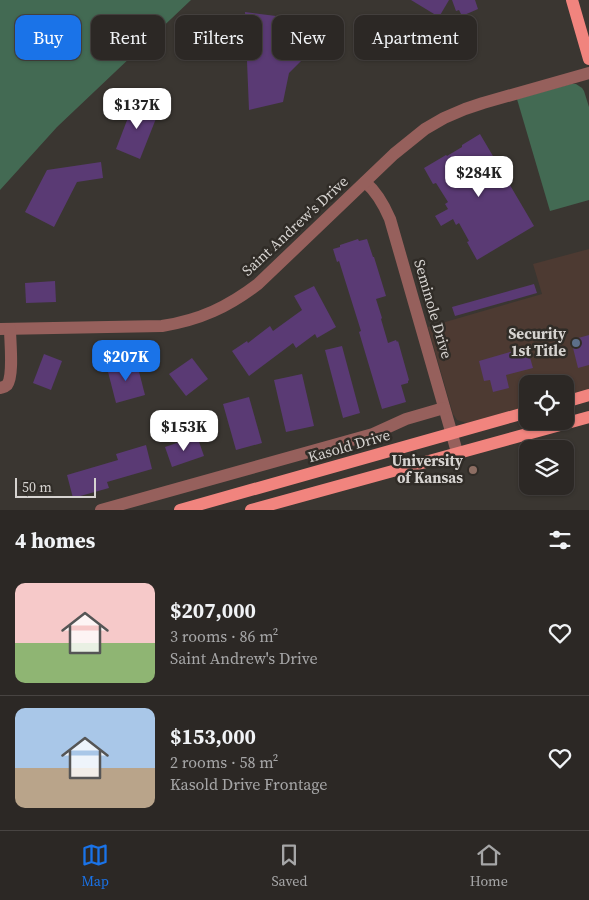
<!DOCTYPE html>
<html lang="en">
<head>
<meta charset="utf-8">
<style>
  :root { --surface:#2c2825; --page:#383432; --text:#f1f3f6; --muted:#a6a6a7; --line:#484442; --accent:#1a73e8 }
  body { margin:0; font-family:"Source Serif 4",serif; background:var(--page); color:var(--text); height:100vh; display:flex; flex-direction:column; font-size:19px; white-space:nowrap }
  * { box-sizing:border-box; margin:0 }
  p { font-size:16px; color:var(--muted) }
  .icon { flex:none; width:28px; height:28px; fill:none; stroke:currentColor; stroke-width:2; stroke-linecap:round; stroke-linejoin:round }
  .map { position:relative; height:510px; overflow:hidden }
  .panel { display:flex; flex-direction:column; background:var(--surface); flex:1 }
  .panel>* { flex:none }
  .hud { position:absolute; left:15px; top:15px; width:560px; height:45px; display:flex; gap:10px }
  .fabs { position:absolute; left:519px; top:375px; display:grid; gap:10px }
  .fabs a { display:grid; place-items:center; width:55px; height:55px; border-radius:10px; background:var(--surface); box-shadow:0 1px 4px #0004,0 0 0 1px var(--line); font-size:25px }
  .scale { position:absolute; left:15px; bottom:12px; width:81px; box-sizing:border-box; padding-left:5px; border:2px solid #d6d3d0; border-top:0; font-size:14px; line-height:18px; white-space:nowrap; color:#d6d3d0; -webkit-text-stroke:4px #302c27; paint-order:stroke }
  .price { position:absolute; translate:-50% -42px; padding:0 11px; border-radius:10px; background:#fff; color:#222; font-size:16px; line-height:32px; filter:drop-shadow(0 1px 2px #0008) }
  .price::after { content:''; position:absolute; left:50%; top:30px; width:15px; height:11px; margin-left:-8px; background:inherit; clip-path:polygon(0 0,100% 0,50% 100%) }
  .price.current { background:var(--accent); color:#fff }
  ul { padding:0; list-style:none }
  li { display:flex; align-items:center; gap:15px; height:125px; padding:0 15px }
  li+li { border-top:1px solid var(--line) }
  li span { display:grid; place-items:center; flex:none; width:140px; height:100px; border-radius:10px; color:#555 }
  li>.icon { margin-inline-start:auto }
  span .icon { width:60px; height:60px; fill:#fffc; stroke-width:1 }
  li b { font-size:21px }
  h2 { display:flex; justify-content:space-between; align-items:center; height:60px; padding:0 15px; font-size:21px }
  .chip { padding:0 18px; border-radius:10px; background:var(--surface); box-shadow:0 1px 4px #0004,0 0 0 1px var(--line); font-size:18px; line-height:45px }
  .chip.current { background:var(--accent); color:#fff }
  .dock { display:flex; justify-content:space-around; align-items:center; height:70px; border-top:1px solid var(--line); background:var(--surface); font-size:14px; color:var(--muted) }
  .dock a { display:grid; justify-items:center; gap:2px }
  .dock .current { color:var(--accent) }
  .map>svg:first-child { display:block }
  .commercial { fill:#4d3a32 }
  .green { fill:#436a53 }
  .building { fill:#5a3a74 }
  .lines { fill:none; stroke-linecap:round; stroke-linejoin:round }
  .minor { stroke:#96605c; stroke-width:12 }
  .major { stroke:#f1847e; stroke-width:12 }
  .service-dot { fill:#5c6f8a; stroke:#302c27; stroke-width:2 }
  .education-dot { fill:#8d6e63; stroke:#302c27; stroke-width:2 }
  .labels { text-anchor:middle; stroke-width:5; stroke-linejoin:round; paint-order:stroke }
  .street-label { font-size:15px; fill:#d6d3d0; stroke:#302c27 }
  .poi-label { font-size:15px; font-weight:bold; fill:#d6d3d0; stroke:#302c27; text-anchor:end }
</style>
</head>
<body>
<div class="map">
<svg width="589" height="510" viewBox="0 0 589 510">
  <rect width="100%" height="100%" fill="#3a3631"/>
  <polygon class="commercial" points="589,249 589,389 565,395 565,384 528,384 527,406 467,423 457,420 453,414 428,327 542,294 533,264"/>
  <g class="green">
    <polygon points="0,0 191,0 57,127 0,190"/>
    <polygon points="571,84 576,84 582,88 584,91 589,107 589,200 550,211 517,99"/>
  </g>
  <g class="building">
    <polygon points="411,0 449,0 439,17"/>
    <polygon points="452,0 475,0 478,9 462,16 459,10 456,11"/>
    <polygon points="245,12 292,18 293,31 331,32 329,59 304,58 289,73 283,102 249,110"/>
    <polygon points="134,102 159,111 140,159 116,149"/>
    <polygon points="480,134 534,226 477,260 467,242 469,241 459,223 456,225 453,219 441,226 435,216 448,209 445,204 448,202 436,183 433,184 424,168 446,155 447,156 462,147 462,145"/>
    <polygon points="101,162 103,178 77,182 54,227 25,212 47,170"/>
    <polygon points="358,239 359,241 367,239 373,257 374,257 386,296 376,299 382,318 381,319 388,343 396,340 397,342 398,341 409,380 408,381 408,383 401,385 406,402 382,409 359,332 361,331 339,261 337,262 333,249 340,247 340,245"/>
    <polygon points="55,281 56,302 26,303 25,283"/>
    <polygon points="534,284 537,293 455,316 452,307"/>
    <polygon points="314,286 336,327 317,338 315,334 296,348 293,343 249,376 232,351 247,341 248,343 270,326 273,331 302,310 294,296"/>
    <polygon points="589,335 589,365 578,368 571,340"/>
    <polygon points="342,346 360,413 343,418 325,350"/>
    <polygon points="527,347 533,368 506,375 509,388 493,392 490,380 484,381 479,361"/>
    <polygon points="44,354 62,361 51,390 33,383"/>
    <polygon points="192,358 208,379 186,396 169,374"/>
    <polygon points="136,360 145,395 116,403 107,368"/>
    <polygon points="302,374 314,426 286,432 274,380"/>
    <polygon points="249,397 262,443 236,450 223,404"/>
    <polygon points="197,436 204,456 172,467 165,447"/>
    <polygon points="146,445 152,469 107,482 109,488 73,498 67,475 118,460 116,454"/>
  </g>
  <g class="lines">
    <g class="minor">
      <path d="M365,182C377,192 384,205 390,219L457,452"/>
      <path d="M0,329L162,326C200,320 228,307 258,284L394,154L425,129L444,118L465,109L483,103L589,73"/>
      <path d="M0,388C3,387 5,387 7,385C14,376 10,341 10,329"/>
      <polyline points="101,510 373,434 406,419 444,408"/>
    </g>
    <g class="major">
      <polyline points="572,0 589,59"/>
      <polyline points="565,402 589,395"/>
      <polyline points="180,510 528,412"/>
      <polyline points="251,510 589,417"/>
    </g>
  </g>
  <circle class="service-dot" cx="576" cy="343" r="5"/>
  <circle class="education-dot" cx="473" cy="470" r="5"/>
  <g class="labels">
    <g class="street-label">
      <text transform="translate(295 226) rotate(-43)" y="5">Saint Andrew's Drive</text>
      <text transform="translate(433 309) rotate(74)" y="5">Seminole Drive</text>
      <text transform="translate(349 446) rotate(-16)" y="5">Kasold Drive</text>
    </g>
    <g class="poi-label">
      <text x="566" y="339">Security<tspan x="566" dy="17">1st Title</tspan></text>
      <text x="463" y="466">University<tspan x="463" dy="17">of Kansas</tspan></text>
    </g>
  </g>
</svg>
<div class="fabs">
<a><svg class="icon" aria-label="locate" viewBox="0 0 24 24"><circle cx="12" cy="12" r="6"/><path d="M12 2v4M12 18v4M2 12h4M18 12h4"/></svg></a>
<a><svg class="icon" aria-label="layers" viewBox="0 0 24 24"><path d="M12 4l9 5-9 5-9-5zM3 14l9 5 9-5"/></svg></a>
</div>
<div class="scale">50 m</div>
<b class="price" style="left:137px;top:130px">$137K</b>
<b class="price" style="left:479px;top:198px">$284K</b>
<b class="price current" style="left:126px;top:382px">$207K</b>
<b class="price" style="left:184px;top:452px">$153K</b>
<div class="hud">
<a class="chip current">Buy</a>
<a class="chip">Rent</a>
<a class="chip">Filters</a>
<a class="chip">New</a>
<a class="chip">Apartment</a>
</div>
</div>
<section class="panel">
<h2>4 homes<svg class="icon" aria-label="filters" viewBox="0 0 24 24"><path d="M4 7h16M4 17h16"/><circle cx="9" cy="7" r="2"/><circle cx="15" cy="17" r="2"/></svg></h2>
<ul>
<li><span style="background:linear-gradient(#f6c9c9 60%,#8fb573 0)"><svg class="icon" aria-label="home" viewBox="0 0 24 24"><path d="M3 11l9-7 9 7M6 9v11h12V9"/></svg></span><div><b>$207,000</b><p>3 rooms · 86 m²</p><p>Saint Andrew's Drive</p></div><svg class="icon" aria-label="heart" viewBox="0 0 24 24"><path d="M12 20l-8-8c-3-5 5-10 8-4 3-6 11-1 8 4z"/></svg></li>
<li><span style="background:linear-gradient(#a9c7e8 60%,#b9a48a 0)"><svg class="icon" aria-label="home" viewBox="0 0 24 24"><path d="M3 11l9-7 9 7M6 9v11h12V9"/></svg></span><div><b>$153,000</b><p>2 rooms · 58 m²</p><p>Kasold Drive Frontage</p></div><svg class="icon" aria-label="heart" viewBox="0 0 24 24"><path d="M12 20l-8-8c-3-5 5-10 8-4 3-6 11-1 8 4z"/></svg></li>
</ul>
</section>
<nav class="dock">
<a class="current"><svg class="icon" aria-label="map" viewBox="0 0 24 24"><path d="M3 6l6-2 6 2 6-2v14l-6 2-6-2-6 2zM9 4v14M15 6v14"/></svg>Map</a>
<a><svg class="icon" aria-label="saved" viewBox="0 0 24 24"><path d="M7 4h10v16l-5-4-5 4z"/></svg>Saved</a>
<a><svg class="icon" aria-label="home" viewBox="0 0 24 24"><path d="M3 11l9-7 9 7M6 9v11h12V9"/></svg>Home</a>
</nav>
</body>
</html>
